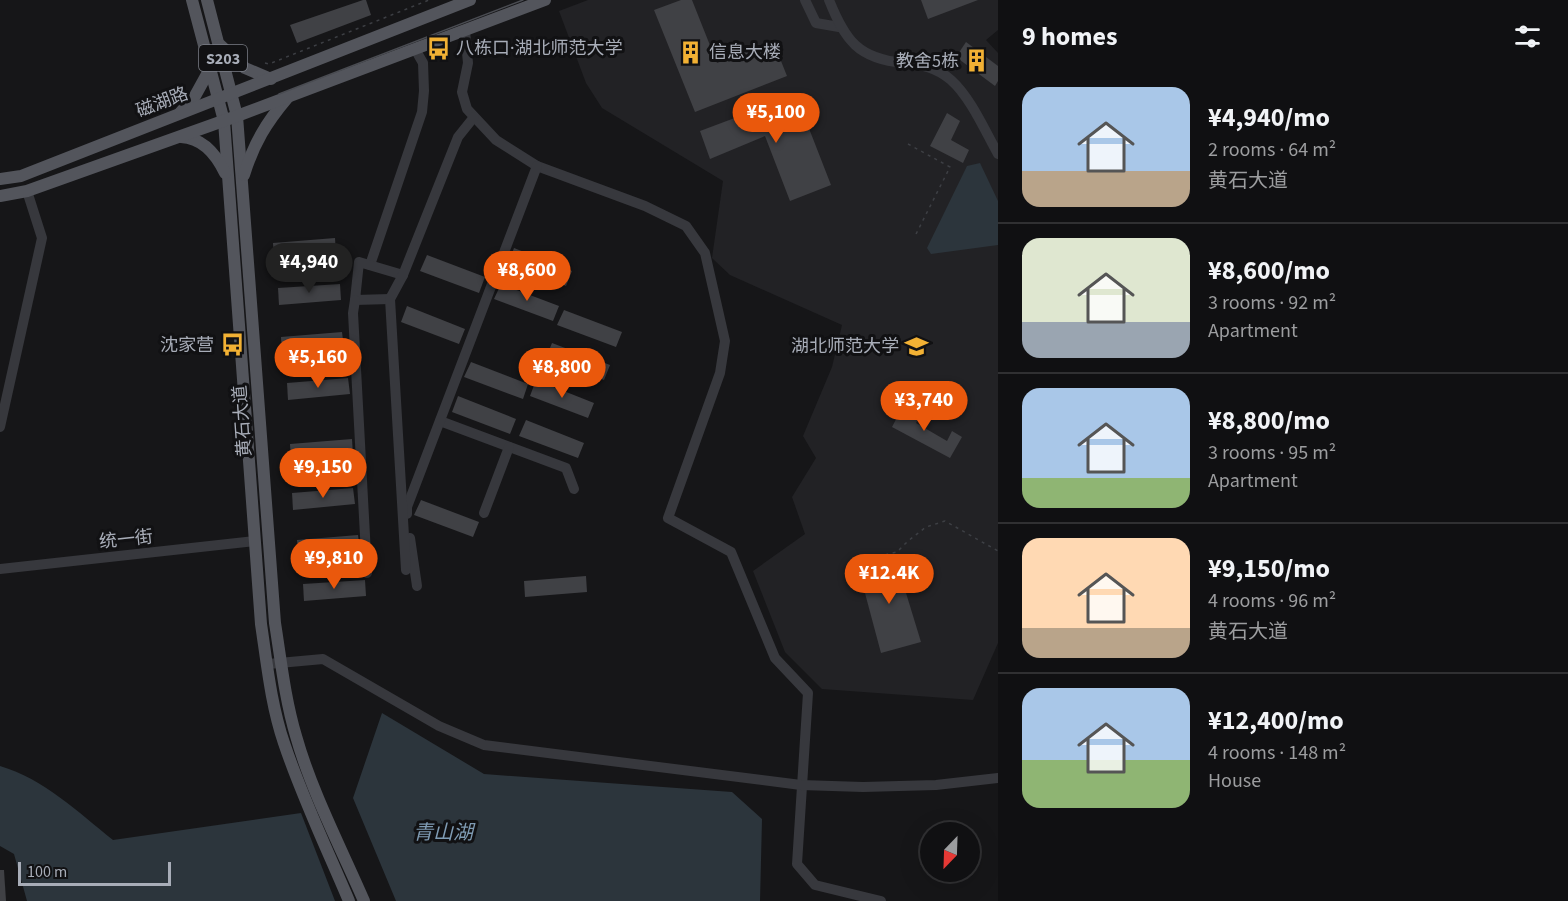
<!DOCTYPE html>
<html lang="en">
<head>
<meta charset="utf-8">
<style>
  :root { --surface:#101012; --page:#1e1e20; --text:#f1f3f6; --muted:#9c9d9f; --line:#303032; --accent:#ea580c }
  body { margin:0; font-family:"Source Sans 3","Noto Sans SC",sans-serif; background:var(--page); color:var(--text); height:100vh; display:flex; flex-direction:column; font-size:22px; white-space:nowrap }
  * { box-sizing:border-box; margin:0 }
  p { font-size:20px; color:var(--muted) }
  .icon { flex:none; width:33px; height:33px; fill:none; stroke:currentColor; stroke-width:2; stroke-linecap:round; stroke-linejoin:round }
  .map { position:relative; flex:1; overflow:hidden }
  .side { display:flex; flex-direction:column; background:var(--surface); width:570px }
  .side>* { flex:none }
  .needle { width:39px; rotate:203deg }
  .tools { position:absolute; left:920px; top:822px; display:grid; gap:12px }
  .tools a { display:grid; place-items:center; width:60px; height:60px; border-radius:50%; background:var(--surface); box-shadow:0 6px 24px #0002,0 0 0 2px var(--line); font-size:30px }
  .scale { position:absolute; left:18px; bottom:15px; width:153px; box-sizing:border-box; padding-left:6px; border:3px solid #a8adb8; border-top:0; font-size:16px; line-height:21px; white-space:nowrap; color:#a8adb8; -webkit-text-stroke:4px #111113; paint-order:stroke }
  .price { position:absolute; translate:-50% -51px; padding:0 14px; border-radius:21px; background:var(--accent); color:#fff; font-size:20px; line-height:39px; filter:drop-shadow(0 2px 3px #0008) }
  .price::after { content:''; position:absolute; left:50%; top:36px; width:18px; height:14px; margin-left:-9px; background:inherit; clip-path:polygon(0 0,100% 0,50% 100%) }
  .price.selected { background:#222; color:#fff }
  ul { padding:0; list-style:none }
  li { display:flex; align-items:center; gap:18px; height:150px; padding:0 24px }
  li+li { border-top:2px solid var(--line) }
  li span { display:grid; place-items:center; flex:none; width:168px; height:120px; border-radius:18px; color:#555 }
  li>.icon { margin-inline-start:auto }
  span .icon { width:72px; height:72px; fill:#fffc; stroke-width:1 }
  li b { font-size:26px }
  h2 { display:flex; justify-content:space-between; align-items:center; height:72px; padding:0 24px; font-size:26px }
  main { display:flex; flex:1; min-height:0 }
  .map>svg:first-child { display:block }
  .built { fill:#222225 }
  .water { fill:#2c353c }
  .building { fill:#404145 }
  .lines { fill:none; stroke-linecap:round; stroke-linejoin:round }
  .path { stroke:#3d3f44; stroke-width:1.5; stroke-dasharray:3 4.5; stroke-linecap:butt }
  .minor { stroke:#37383d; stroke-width:10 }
  .major { stroke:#53555c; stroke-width:12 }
  .tram { stroke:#4a4c52; stroke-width:1.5 }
  .labels { text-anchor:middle; stroke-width:6; stroke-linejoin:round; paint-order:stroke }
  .shield { fill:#111113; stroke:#7b7e86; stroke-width:1.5 }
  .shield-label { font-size:16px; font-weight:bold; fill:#a8adb8 }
  .poi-label { font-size:18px; fill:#a8adb8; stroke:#111113; text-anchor:end }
  .street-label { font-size:18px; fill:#a8adb8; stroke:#111113 }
  .water-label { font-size:20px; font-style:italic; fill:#7f9bb3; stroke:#111113 }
</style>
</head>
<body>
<main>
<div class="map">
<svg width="998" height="901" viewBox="0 0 998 901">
  <rect width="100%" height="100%" fill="#161618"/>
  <polygon class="built" points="588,0 998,0 998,30 986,40 998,53 998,643 973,700 822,689 785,652 753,571 805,534 792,497 816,458 803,436 832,367 842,325 730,275 712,258 723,181 602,108 586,83 559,11"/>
  <g class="water">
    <polygon points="980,163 998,201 998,245 931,254 927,248 967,166"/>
    <polygon points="382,713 484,774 732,792 762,819 760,901 396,901 353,798"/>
    <path d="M0,766C44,779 78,812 113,840L301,813L335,901H27L14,854L0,846Z"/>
  </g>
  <g class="building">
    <polygon points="363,0 366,0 371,15 297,43 290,25"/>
    <polygon points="681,0 692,0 717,63 773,41 787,76 695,112 654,10"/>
    <polygon points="921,0 978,0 928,19"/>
    <polygon points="966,42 998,66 998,81 995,86 956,57"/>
    <polygon points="796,95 831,185 790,201 765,136 710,159 700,131"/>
    <polygon points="947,113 960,121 951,140 969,150 963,163 930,146"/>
    <polygon points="335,238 336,255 274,260 273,243"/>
    <polygon points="514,248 572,271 566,286 508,264"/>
    <polygon points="427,255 485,277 479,293 420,271"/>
    <polygon points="340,284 341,300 279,305 278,288"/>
    <polygon points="501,284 559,306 553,321 494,299"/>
    <polygon points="407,306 465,329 459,344 401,322"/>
    <polygon points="564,310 622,332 616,347 557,325"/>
    <polygon points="342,332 344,348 282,354 281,337"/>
    <polygon points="552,343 610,365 604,380 546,358"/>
    <polygon points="471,362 528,384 523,399 464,377"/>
    <polygon points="348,378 350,394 288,400 287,383"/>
    <polygon points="536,380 594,403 588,418 530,396"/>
    <polygon points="458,396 516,419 510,434 452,412"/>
    <polygon points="904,404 921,413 916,423 947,441 952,431 962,437 950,458 892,427"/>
    <polygon points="526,420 584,443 578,458 519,436"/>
    <polygon points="352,439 353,455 291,460 290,444"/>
    <polygon points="353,488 355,504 293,510 292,493"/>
    <polygon points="421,500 479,522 473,537 414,515"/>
    <polygon points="358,535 360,551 298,557 297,540"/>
    <polygon points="895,557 921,642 881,653 858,567"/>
    <polygon points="586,576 587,592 525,597 524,581"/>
    <polygon points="365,580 366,596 304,601 303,584"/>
    <polygon points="0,870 4,870 6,901 0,901"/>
  </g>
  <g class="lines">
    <g class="path">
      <polyline points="265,63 269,64 429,0"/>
      <polyline points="908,144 950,167 915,236"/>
      <polyline points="851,568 862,560 897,552 908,541 926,527 945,521 998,551"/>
    </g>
    <g class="minor">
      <polyline points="805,0 816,23 839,27"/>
      <path d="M829,0C845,40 858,59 904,63C922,65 936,67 951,80C971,98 985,131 998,154"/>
      <polyline points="465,31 468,63 462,92 467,109 496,140 537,166 645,206 686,226 705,253 725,341 720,373 668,518 731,552 775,658 808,693 797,864 815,885 881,901"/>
      <polyline points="370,265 422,112 424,91 423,63 415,49"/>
      <polyline points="390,299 355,300 359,262 403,275"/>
      <polyline points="355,300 353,313 367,573"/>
      <polyline points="440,421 566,468 574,489"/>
      <polyline points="0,427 42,238 27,191"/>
      <polyline points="484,513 509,447"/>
      <polyline points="407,514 407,507 537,166"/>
      <polyline points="410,538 417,586"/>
      <polyline points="0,569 255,541"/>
      <polyline points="406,570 390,299 403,275 458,137 474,117"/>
      <polyline points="268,664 323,659 439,726 484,745 801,785 863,787 936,785 998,778"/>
    </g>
    <g class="major">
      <path d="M192,0L224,121L261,624C267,664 271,705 284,743C302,797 327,849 349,901"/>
      <path d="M207,0L237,116L275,623C281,661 285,699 296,736C311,790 341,848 364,901"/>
      <polyline points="220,45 245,68 271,79"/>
      <polyline points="180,113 195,96 211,67"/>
      <path d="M181,137C203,138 216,154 225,173"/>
      <path d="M244,175C254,143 266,123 288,97"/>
      <polyline points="0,179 21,176 470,0"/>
      <polyline points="0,196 27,191 237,116 545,0"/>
    </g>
    <polyline class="tram" points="279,94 523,0"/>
  </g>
  <defs>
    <symbol id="bus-bare" viewBox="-9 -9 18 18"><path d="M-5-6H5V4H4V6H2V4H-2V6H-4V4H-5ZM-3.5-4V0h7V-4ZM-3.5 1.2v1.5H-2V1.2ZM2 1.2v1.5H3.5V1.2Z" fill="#f2b134" stroke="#111113" stroke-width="2.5" paint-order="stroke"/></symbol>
    <symbol id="building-bare" viewBox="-9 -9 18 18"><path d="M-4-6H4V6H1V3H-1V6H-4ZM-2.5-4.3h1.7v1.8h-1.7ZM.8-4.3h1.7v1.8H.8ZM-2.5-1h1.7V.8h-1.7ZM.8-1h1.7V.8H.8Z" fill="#f2b134" stroke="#111113" stroke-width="2.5" paint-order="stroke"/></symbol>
    <symbol id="university-bare" viewBox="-9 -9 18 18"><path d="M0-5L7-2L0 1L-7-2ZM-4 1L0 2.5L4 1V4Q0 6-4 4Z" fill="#f2b134" stroke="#111113" stroke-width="2.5" paint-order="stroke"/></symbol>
  </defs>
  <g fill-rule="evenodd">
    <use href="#bus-bare" x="422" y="32" width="33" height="33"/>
    <use href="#building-bare" x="674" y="36" width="33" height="33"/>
    <use href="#building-bare" x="960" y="44" width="33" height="33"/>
    <use href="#bus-bare" x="216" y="328" width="33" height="33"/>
    <use href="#university-bare" x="900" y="330" width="33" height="33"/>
  </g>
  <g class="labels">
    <rect class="shield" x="199" y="45" width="48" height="26" rx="4.5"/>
    <g class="shield-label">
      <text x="223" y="64">S203</text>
    </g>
    <g class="poi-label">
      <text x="456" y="54" text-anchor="start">八栋口·湖北师范大学</text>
      <text x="709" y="58" text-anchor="start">信息大楼</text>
      <text x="959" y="67">教舍5栋</text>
      <text x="214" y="351">沈家营</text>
      <text x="899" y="352">湖北师范大学</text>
    </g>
    <g class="street-label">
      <text transform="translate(162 102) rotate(-21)" y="6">磁湖路</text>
      <text transform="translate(242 421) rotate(-94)" y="6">黄石大道</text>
      <text transform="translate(126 539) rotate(-6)" y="6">统一街</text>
    </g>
    <g class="water-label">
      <text x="443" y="839">青山湖</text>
    </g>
  </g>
</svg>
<div class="tools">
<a><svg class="needle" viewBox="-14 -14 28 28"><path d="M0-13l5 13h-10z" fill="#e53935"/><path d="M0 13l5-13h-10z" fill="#9c9d9f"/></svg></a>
</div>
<div class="scale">100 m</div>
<b class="price" style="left:776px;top:144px">¥5,100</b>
<b class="price selected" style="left:309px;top:294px">¥4,940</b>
<b class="price" style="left:527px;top:302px">¥8,600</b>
<b class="price" style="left:318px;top:389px">¥5,160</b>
<b class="price" style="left:562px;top:399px">¥8,800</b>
<b class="price" style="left:924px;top:432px">¥3,740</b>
<b class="price" style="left:323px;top:499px">¥9,150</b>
<b class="price" style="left:334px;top:590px">¥9,810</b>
<b class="price" style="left:889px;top:605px">¥12.4K</b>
</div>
<section class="side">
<h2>9 homes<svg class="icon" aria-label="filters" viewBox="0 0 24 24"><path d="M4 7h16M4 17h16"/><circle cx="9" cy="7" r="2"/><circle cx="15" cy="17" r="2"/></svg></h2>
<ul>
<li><span style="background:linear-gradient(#a9c7e8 70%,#b9a48a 0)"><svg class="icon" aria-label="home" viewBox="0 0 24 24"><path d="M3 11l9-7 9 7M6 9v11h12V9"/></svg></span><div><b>¥4,940/mo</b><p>2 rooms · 64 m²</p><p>黄石大道</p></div></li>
<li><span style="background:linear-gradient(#dfe7d0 70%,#9aa5b1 0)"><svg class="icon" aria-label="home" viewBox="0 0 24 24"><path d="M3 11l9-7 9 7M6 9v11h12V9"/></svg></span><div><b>¥8,600/mo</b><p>3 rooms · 92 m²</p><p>Apartment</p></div></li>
<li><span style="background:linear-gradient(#a9c7e8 75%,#8fb573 0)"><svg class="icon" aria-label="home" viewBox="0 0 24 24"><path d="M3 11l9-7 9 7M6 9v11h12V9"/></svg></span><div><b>¥8,800/mo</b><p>3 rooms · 95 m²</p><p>Apartment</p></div></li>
<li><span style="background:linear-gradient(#ffd9b3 75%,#b9a48a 0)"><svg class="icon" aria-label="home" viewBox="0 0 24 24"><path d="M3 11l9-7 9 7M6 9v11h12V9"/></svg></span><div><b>¥9,150/mo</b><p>4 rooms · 96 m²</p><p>黄石大道</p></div></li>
<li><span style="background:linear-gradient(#a9c7e8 60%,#8fb573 0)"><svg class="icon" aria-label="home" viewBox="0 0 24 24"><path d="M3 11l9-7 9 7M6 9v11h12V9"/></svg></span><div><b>¥12,400/mo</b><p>4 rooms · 148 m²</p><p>House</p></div></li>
</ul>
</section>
</main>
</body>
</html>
